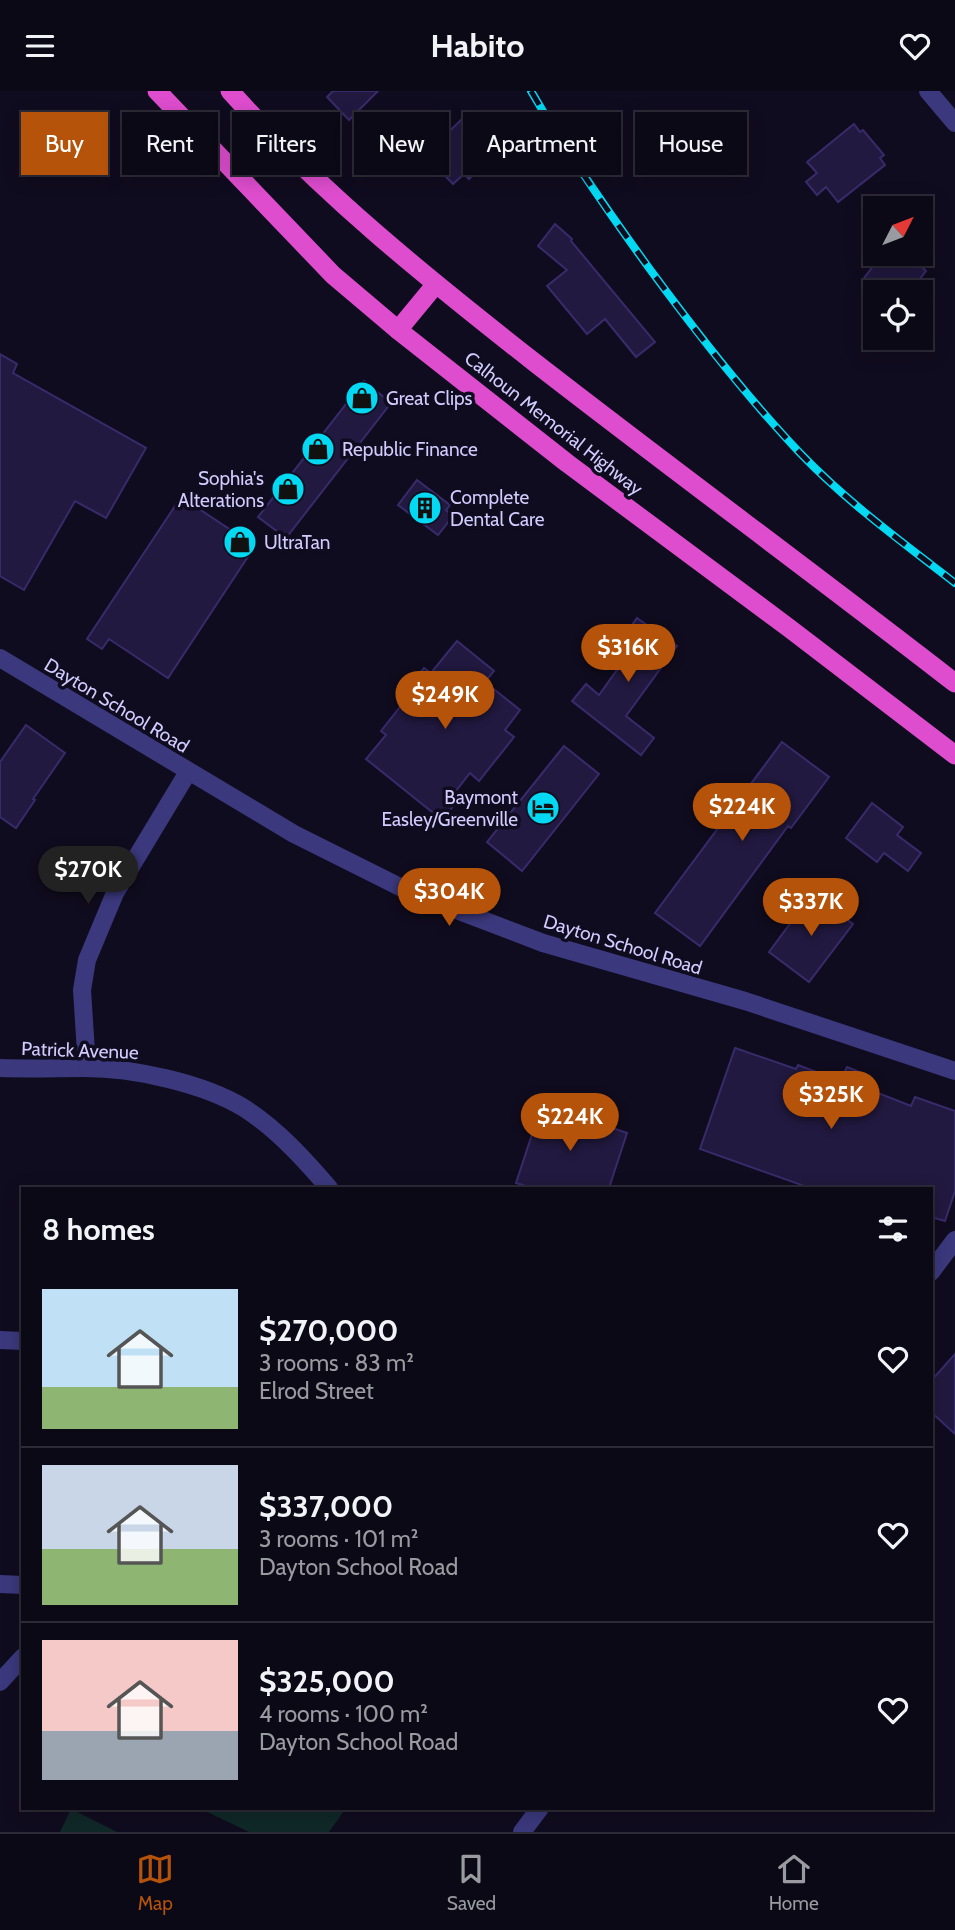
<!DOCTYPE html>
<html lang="en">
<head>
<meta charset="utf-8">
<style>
  :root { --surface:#0c0917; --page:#1a1724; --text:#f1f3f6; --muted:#9a9aa1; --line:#2c2a36; --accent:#b45309 }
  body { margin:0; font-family:Cabin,sans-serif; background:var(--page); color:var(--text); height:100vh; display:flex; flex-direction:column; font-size:26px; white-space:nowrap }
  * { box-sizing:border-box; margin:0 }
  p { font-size:23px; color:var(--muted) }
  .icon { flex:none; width:38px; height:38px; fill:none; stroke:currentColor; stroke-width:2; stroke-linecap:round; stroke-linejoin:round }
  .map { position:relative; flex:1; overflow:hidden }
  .side { position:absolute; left:21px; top:1096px; width:912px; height:623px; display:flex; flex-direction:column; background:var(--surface); border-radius:0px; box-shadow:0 4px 18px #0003,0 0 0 2px var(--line) }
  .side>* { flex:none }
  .top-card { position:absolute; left:21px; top:21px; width:914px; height:63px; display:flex; gap:14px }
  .needle { width:46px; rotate:48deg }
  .controls { position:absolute; left:863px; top:105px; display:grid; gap:14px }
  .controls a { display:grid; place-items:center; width:70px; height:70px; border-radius:0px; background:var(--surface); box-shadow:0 4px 18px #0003,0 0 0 2px var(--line); font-size:35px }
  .price { position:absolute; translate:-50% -60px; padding:0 16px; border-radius:24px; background:var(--accent); color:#fff; font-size:23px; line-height:46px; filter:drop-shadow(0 2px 4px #0008) }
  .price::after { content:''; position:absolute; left:50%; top:42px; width:21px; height:16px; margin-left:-10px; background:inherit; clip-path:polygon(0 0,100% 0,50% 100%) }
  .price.on { background:#222; color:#fff }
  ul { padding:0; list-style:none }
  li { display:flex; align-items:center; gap:21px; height:175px; padding:0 21px }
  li+li { border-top:2px solid var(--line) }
  li span { display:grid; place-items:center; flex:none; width:196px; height:140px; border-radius:0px; color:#555 }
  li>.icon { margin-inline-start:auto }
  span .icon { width:84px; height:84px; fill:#fffc; stroke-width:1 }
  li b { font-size:30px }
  h2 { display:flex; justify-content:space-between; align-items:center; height:84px; padding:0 21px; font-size:30px }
  .pill { padding:0 24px; border-radius:0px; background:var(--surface); box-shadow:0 4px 18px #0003,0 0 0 2px var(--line); font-size:24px; line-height:63px }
  .pill.on { background:var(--accent); color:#fff }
  header { display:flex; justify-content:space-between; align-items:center; height:91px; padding:0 21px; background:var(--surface); font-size:32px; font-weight:700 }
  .tabs { display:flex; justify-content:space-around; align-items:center; height:98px; border-top:2px solid var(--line); background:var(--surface); font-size:19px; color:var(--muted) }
  .tabs a { display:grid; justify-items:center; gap:4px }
  .tabs .on { color:var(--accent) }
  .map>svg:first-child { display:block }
  .green { fill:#102828 }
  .building { fill:#21193f; stroke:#382b6b; stroke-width:2 }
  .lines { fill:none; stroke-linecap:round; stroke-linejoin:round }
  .minor { stroke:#3b387d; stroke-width:18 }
  .tertiary { stroke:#3b387d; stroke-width:18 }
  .trunk { stroke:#de4dce; stroke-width:19 }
  .rail-casing { stroke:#03d9f2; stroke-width:8 }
  .rail { stroke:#100c1f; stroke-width:5; stroke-dasharray:16; stroke-linecap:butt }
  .labels { text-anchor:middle; stroke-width:7; stroke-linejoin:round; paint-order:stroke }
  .poi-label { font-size:19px; fill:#d1cbfe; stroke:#100c1f; text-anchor:start }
  .street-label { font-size:19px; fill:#d1cbfe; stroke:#100c1f }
</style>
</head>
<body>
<header><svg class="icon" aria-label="menu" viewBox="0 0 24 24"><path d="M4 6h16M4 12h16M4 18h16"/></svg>Habito<svg class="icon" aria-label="heart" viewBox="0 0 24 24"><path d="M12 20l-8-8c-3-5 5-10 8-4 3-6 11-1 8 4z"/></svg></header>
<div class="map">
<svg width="955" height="1741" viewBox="0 0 955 1741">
  <rect width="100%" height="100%" fill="#100c1f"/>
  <g class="green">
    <polygon points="199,1717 346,1717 329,1741 249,1741"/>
    <polygon points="71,1718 117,1741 60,1741"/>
  </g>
  <g class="building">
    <polygon points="333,0 378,0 349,29 327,6"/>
    <polygon points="463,27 491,57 477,70 482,75 469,88 464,83 453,93 425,64"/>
    <polygon points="854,33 860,41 863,39 884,64 880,67 885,74 838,111 826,96 817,104 806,91 817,82 807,71"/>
    <polygon points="555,133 572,148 571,150 655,251 636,266 605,228 587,243 547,195 567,179 538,155"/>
    <polygon points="882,163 926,163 918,173 926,180 910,201 877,201 862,190"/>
    <polygon points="0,263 17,273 13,282 146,357 106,427 75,410 24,499 0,485"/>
    <polygon points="364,290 391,312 286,447 258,426"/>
    <polygon points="417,389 450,414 446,419 453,425 438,444 398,414"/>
    <polygon points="181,406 255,455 168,587 109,548 102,558 87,548"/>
    <polygon points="637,527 677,555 626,625 654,647 641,664 572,610 586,593 599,604 624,569 613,561"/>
    <polygon points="457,550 494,580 485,591 520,619 505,639 514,646 479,690 470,682 452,705 458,709 442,729 366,668 386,644 381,640 414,598 410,594 424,577 431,582"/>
    <polygon points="26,634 65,662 33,708 35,709 16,737 0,726 0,671"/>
    <polygon points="782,651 829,686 791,737 788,735 700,855 655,822"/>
    <polygon points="564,655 599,683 522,780 487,751"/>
    <polygon points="872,712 903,736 897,744 921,762 908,780 884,762 877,771 846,747"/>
    <polygon points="812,803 853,833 809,891 769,861"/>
    <polygon points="735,957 796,978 798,974 840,990 847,976 865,983 860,995 911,1015 915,1006 955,1020 955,1100 945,1130 931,1126 931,1097 810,1097 700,1058"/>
    <polygon points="542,1013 627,1042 609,1097 533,1097 516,1092"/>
    <polygon points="955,1263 955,1343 931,1321 931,1290"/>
  </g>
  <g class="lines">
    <g class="minor">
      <path d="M0,977C29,978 57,977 85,977C133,977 203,992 244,1017C277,1038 304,1068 329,1097"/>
      <polyline points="87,977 82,899 87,869 115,802 188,681"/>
      <polyline points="0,1249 23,1250"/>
      <polyline points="0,1493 23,1494"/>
      <polyline points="0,1591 23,1566"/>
    </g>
    <g class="tertiary">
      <polyline points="928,0 955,32"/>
      <polyline points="0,567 294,743 412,802 543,852 745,910 955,980"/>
      <polyline points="931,1181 955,1149"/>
      <polyline points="522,1741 540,1717"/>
    </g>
    <g class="trunk">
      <polyline points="157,0 333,184 398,239 567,372 789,537 955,664"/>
      <path d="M230,0C321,102 427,187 534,271C673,379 816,484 955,592"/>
      <polyline points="398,239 436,193"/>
    </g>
    <defs>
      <path id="rail" d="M531,0C567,62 607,119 649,177C696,241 745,304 800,362C847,411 902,451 955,492"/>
    </defs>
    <use href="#rail" class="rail-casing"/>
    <use href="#rail" class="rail"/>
  </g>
  <defs>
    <symbol id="shop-disc" viewBox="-11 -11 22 22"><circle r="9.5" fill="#03d9f2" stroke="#100c1f"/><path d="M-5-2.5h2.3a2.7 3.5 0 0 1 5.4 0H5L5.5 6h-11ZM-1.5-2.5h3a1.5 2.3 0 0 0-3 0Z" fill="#111"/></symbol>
    <symbol id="building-disc" viewBox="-11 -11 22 22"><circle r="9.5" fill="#03d9f2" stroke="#100c1f"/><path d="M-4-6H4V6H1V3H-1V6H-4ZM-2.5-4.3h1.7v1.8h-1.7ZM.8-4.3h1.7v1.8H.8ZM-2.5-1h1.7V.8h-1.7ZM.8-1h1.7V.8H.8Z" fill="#111"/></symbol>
    <symbol id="hotel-disc" viewBox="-11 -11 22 22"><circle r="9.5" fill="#03d9f2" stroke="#100c1f"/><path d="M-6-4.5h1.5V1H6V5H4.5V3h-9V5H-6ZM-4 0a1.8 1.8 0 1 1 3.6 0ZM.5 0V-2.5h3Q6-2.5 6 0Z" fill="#111"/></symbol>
  </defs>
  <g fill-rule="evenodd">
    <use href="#shop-disc" x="343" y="288" width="38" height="38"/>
    <use href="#shop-disc" x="299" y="339" width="38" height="38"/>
    <use href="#shop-disc" x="269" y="379" width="38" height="38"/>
    <use href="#building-disc" x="406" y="398" width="38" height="38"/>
    <use href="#shop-disc" x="221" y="432" width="38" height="38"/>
    <use href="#hotel-disc" x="524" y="698" width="38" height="38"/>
  </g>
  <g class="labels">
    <g class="poi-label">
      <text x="386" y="314">Great Clips</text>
      <text x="342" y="365">Republic Finance</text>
      <text x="264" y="394" text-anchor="end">Sophia's<tspan x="264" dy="22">Alterations</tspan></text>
      <text x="450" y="413">Complete<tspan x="450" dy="22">Dental Care</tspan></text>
      <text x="264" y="458">UltraTan</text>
      <text x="518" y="713" text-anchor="end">Baymont<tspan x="518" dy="22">Easley/Greenville</tspan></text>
    </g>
    <g class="street-label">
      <text transform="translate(554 332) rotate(38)" y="7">Calhoun Memorial Highway</text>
      <text transform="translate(117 614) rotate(31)" y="7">Dayton School Road</text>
      <text transform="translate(623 853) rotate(17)" y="7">Dayton School Road</text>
      <text transform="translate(80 959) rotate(2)" y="7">Patrick Avenue</text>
    </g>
  </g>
</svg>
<div class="controls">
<a><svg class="needle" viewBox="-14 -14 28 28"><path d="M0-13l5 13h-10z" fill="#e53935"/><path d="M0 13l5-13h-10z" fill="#9a9aa1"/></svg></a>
<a><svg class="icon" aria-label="locate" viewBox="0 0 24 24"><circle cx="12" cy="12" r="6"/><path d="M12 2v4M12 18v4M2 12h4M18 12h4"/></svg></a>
</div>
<b class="price" style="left:628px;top:593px">$316K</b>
<b class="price" style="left:445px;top:640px">$249K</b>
<b class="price" style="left:742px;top:752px">$224K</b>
<b class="price on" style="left:88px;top:815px">$270K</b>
<b class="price" style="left:449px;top:837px">$304K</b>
<b class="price" style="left:811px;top:847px">$337K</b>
<b class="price" style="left:831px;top:1040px">$325K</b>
<b class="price" style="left:570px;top:1062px">$224K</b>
<div class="top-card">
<a class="pill on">Buy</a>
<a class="pill">Rent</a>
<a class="pill">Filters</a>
<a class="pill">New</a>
<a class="pill">Apartment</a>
<a class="pill">House</a>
</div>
<section class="side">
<h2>8 homes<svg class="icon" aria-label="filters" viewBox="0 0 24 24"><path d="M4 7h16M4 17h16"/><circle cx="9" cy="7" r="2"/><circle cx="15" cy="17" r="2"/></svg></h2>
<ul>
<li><span style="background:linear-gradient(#bfe0f5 70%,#8fb573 0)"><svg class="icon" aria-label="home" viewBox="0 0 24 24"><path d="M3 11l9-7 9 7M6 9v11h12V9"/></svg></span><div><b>$270,000</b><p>3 rooms · 83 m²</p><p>Elrod Street</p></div><svg class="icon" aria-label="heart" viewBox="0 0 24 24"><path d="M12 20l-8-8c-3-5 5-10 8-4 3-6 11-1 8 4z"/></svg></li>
<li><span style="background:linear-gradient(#c9d6e8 60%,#8fb573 0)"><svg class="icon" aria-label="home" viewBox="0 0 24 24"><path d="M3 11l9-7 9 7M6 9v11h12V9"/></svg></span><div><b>$337,000</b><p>3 rooms · 101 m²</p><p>Dayton School Road</p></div><svg class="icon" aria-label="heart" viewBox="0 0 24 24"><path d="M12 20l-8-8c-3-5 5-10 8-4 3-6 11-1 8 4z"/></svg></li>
<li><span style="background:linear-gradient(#f6c9c9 65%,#9aa5b1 0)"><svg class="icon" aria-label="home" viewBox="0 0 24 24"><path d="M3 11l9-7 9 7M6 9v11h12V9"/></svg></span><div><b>$325,000</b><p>4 rooms · 100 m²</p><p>Dayton School Road</p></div><svg class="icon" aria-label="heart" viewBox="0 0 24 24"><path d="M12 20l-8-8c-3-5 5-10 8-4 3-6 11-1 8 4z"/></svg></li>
</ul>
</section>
</div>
<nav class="tabs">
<a class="on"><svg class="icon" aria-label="map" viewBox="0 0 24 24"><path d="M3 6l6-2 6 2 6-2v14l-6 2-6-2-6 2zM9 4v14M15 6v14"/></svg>Map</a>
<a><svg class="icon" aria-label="saved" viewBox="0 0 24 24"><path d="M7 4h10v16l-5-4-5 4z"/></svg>Saved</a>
<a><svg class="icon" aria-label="home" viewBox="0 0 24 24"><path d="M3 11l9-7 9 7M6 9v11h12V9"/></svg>Home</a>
</nav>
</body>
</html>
